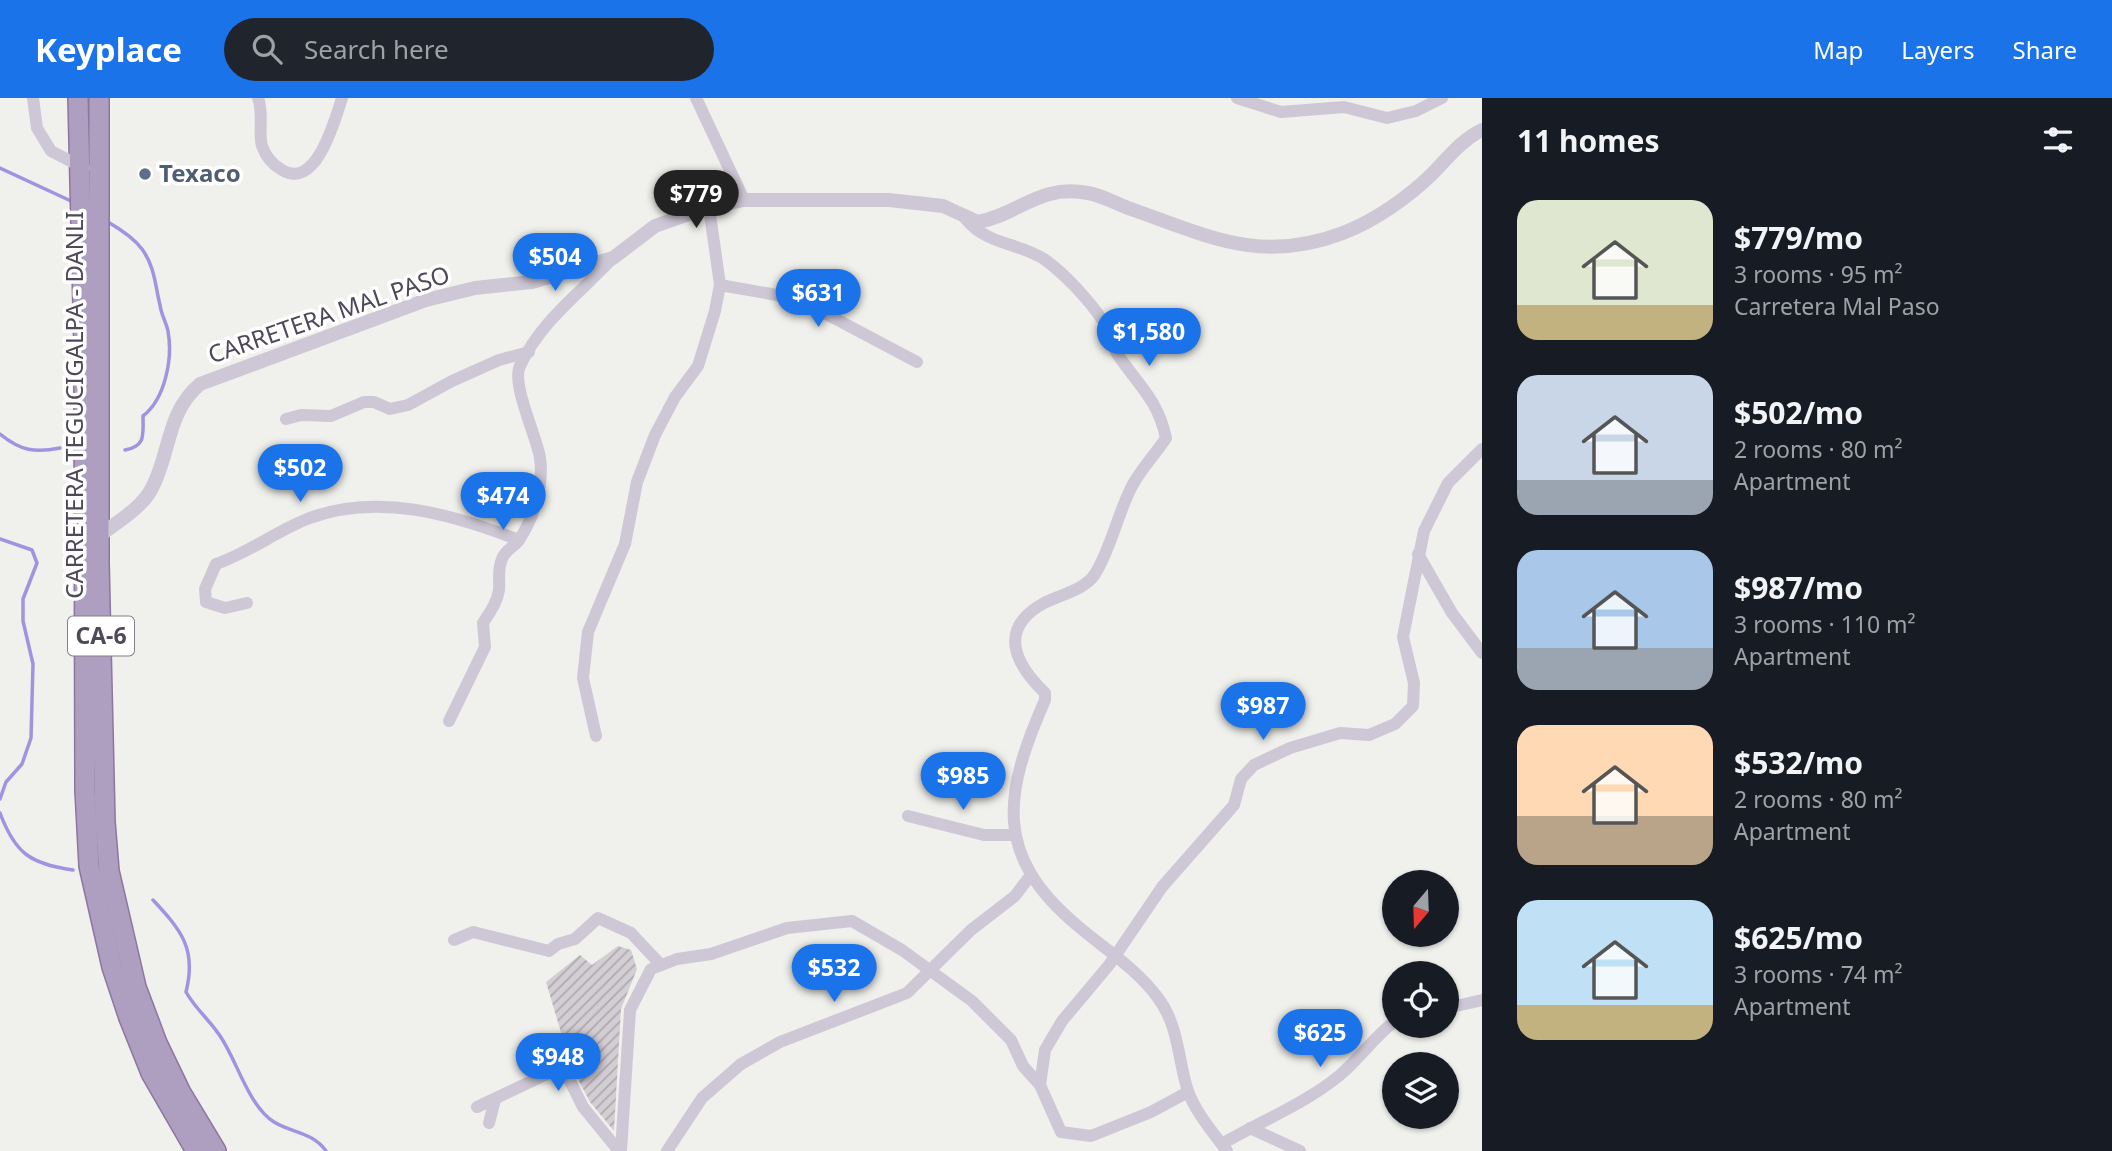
<!DOCTYPE html>
<html lang="en">
<head>
<meta charset="utf-8">
<style>
  :root { --surface:#171b24; --page:#20242c; --text:#f1f3f6; --muted:#9ea1a6; --accent:#1a73e8 }
  body { margin:0; font-family:"Noto Sans",sans-serif; background:var(--page); color:var(--text); height:100vh; display:flex; flex-direction:column; font-size:26px; white-space:nowrap }
  * { box-sizing:border-box; margin:0 }
  p { font-size:23px; color:var(--muted) }
  .icon { flex:none; width:38px; height:38px; fill:none; stroke:currentColor; stroke-width:2; stroke-linecap:round; stroke-linejoin:round }
  .map { position:relative; flex:1; overflow:hidden }
  .sheet { display:flex; flex-direction:column; background:var(--surface); width:630px }
  .sheet>* { flex:none }
  .needle { width:46px; rotate:199deg }
  .tools { position:absolute; left:1382px; top:772px; display:grid; gap:14px }
  .tools a { display:grid; place-items:center; width:77px; height:77px; border-radius:50%; background:var(--surface); box-shadow:0 2px 5px #0004; font-size:35px }
  .price { position:absolute; translate:-50% -60px; padding:0 16px; border-radius:24px; background:var(--accent); color:#fff; font-size:23px; line-height:46px; filter:drop-shadow(0 2px 4px #0008) }
  .price::after { content:''; position:absolute; left:50%; top:42px; width:21px; height:16px; margin-left:-10px; background:inherit; clip-path:polygon(0 0,100% 0,50% 100%) }
  .price.selected { background:#222; color:#fff }
  ul { padding:0; list-style:none }
  li { display:flex; align-items:center; gap:21px; height:175px; padding:0 35px }
  li span { display:grid; place-items:center; flex:none; width:196px; height:140px; border-radius:21px; color:#555 }
  li>.icon { margin-inline-start:auto }
  span .icon { width:84px; height:84px; fill:#fffc; stroke-width:1 }
  li b { font-size:30px }
  h2 { display:flex; justify-content:space-between; align-items:center; height:84px; padding:0 35px; font-size:30px }
  header { display:flex; align-items:center; gap:42px; box-sizing:border-box; height:98px; padding:0 35px; background:var(--accent); color:#fff }
  header strong { font-size:33px }
  nav { display:flex; gap:38px; margin-inline-start:auto; font-size:24px }
  .search { width:490px; height:63px; background:var(--page); display:flex; align-items:center; gap:18px; box-sizing:border-box; padding:0 24px; border-radius:38px; color:var(--muted); font-size:26px }
  main { display:flex; flex:1; min-height:0 }
  .map>svg:first-child { display:block }
  .lines { fill:none; stroke-linecap:round; stroke-linejoin:round }
  .stream { stroke:#a193e0; stroke-width:3.5 }
  .building { fill:url(#building-hatch) }
  .trunk-casing { stroke:#8c76a2; stroke-width:22 }
  .minor { stroke:#cec8d6; stroke-width:12 }
  .tertiary { stroke:#cec8d6; stroke-width:14 }
  .trunk { stroke:#ae9ec0; stroke-width:19 }
  .service-dot { fill:#5c6f8a; stroke:#fff; stroke-width:2.5 }
  .labels { text-anchor:middle; stroke-width:7; stroke-linejoin:round; paint-order:stroke }
  .shield { fill:#fff; stroke:#847f8a; stroke-width:2 }
  .shield-label { font-size:23px; font-weight:bold; fill:#4f4858 }
  .service-label { font-size:24px; font-weight:bold; fill:#4e5e75; stroke:#fff; text-anchor:start }
  .street-label { font-size:24px; fill:#4f4858; stroke:#fff }
</style>
</head>
<body>
<header>
<strong>Keyplace</strong>
<div class="search"><svg class="icon" aria-label="search" viewBox="0 0 24 24"><circle cx="10" cy="10" r="6"/><path d="M15 15l6 6"/></svg>Search here</div>
<nav><a>Map</a><a>Layers</a><a>Share</a></nav>
</header>
<main>
<div class="map">
<svg width="1482" height="1053" viewBox="0 0 1482 1053">
  <defs>
    <pattern id="building-hatch" width="6" height="6" patternUnits="userSpaceOnUse" patternTransform="scale(1.75)"><rect width="6" height="6" fill="#d2ced4"/><path d="M-1 1l2-2M0 6l6-6M5 7l2-2" fill="none" stroke="#ada9af"/></pattern>
  </defs>
  <rect width="100%" height="100%" fill="#f0f0ed"/>
  <g class="lines">
    <g class="stream">
      <polyline points="0,70 71,103"/>
      <path d="M108,124C120,131 133,139 142,151C155,169 155,187 160,207C161,216 166,224 168,233C173,261 165,301 143,318C143,337 146,348 125,352"/>
      <path d="M0,336C21,353 35,355 60,350"/>
      <polyline points="0,441 32,452 37,465 23,501 23,523 33,566 31,640 22,666 6,684 0,701"/>
      <path d="M0,715C15,755 30,766 73,772"/>
      <path d="M153,802C181,832 197,851 186,894C196,912 212,924 222,941C238,966 249,1008 274,1024C292,1035 313,1034 326,1053"/>
    </g>
  </g>
  <polygon class="building" points="618,848 631,852 637,871 621,911 614,1033 590,1004 571,968 546,884 580,857 592,867"/>
  <g class="lines">
    <defs>
      <g id="trunk">
        <polyline points="78,0 84,251 85,692 89,768 112,869 129,920 151,975 196,1053"/>
        <polyline points="99,0 99,465 105,724 109,773 136,889 157,945 181,995 216,1053"/>
      </g>
    </defs>
    <use href="#trunk" class="trunk-casing"/>
    <g class="minor">
      <polyline points="33,0 37,30 51,53 84,70"/>
      <path d="M258,0C264,16 258,33 262,48C266,59 273,67 282,72C316,93 335,22 342,0"/>
      <polyline points="696,0 744,102"/>
      <polyline points="1237,0 1281,14 1344,9 1387,20 1416,13 1442,0"/>
      <path d="M965,120C986,147 1017,144 1044,161C1065,176 1089,202 1103,223C1110,234 1111,247 1118,257C1139,288 1158,302 1166,340C1155,357 1138,374 1130,392C1117,419 1110,452 1095,476C1085,492 1059,497 1044,505C997,531 1015,566 1045,595V602C1004,696 992,757 1079,829C1105,851 1138,872 1158,900C1178,926 1178,960 1187,990C1193,1011 1214,1036 1227,1053"/>
      <polyline points="720,187 777,197 813,209 917,264"/>
      <polyline points="286,321 301,317 331,318 364,304 374,304 390,311 408,307 452,283 499,262 529,254"/>
      <polyline points="1418,456 1452,515 1482,555"/>
      <path d="M247,505L225,510L206,504L205,491L216,466C248,455 275,434 307,421C377,394 452,416 519,442"/>
      <path d="M449,623L485,549L483,525C490,514 497,505 499,492C500,480 497,473 502,461C505,452 514,449 519,442C534,420 544,386 540,360C537,339 511,286 520,268C540,224 580,195 613,160"/>
      <polyline points="596,638 583,580 588,534 625,446 637,384 655,337 675,299 698,268 715,213 720,187 709,109"/>
      <polyline points="908,718 984,737 1013,737"/>
      <polyline points="454,842 473,834 549,853 558,846 575,841 598,820 631,835 661,867"/>
      <polyline points="1447,910 1482,902"/>
      <polyline points="1040,987 1045,952 1062,923 1109,867 1162,789 1234,707 1241,681 1254,667 1290,650 1340,635 1369,637 1395,626 1413,608 1414,585 1403,539 1424,433 1448,385 1482,351"/>
      <polyline points="477,1009 555,972 566,975 583,1009 619,1053"/>
      <polyline points="489,1025 495,1002"/>
      <polyline points="1250,1030 1300,1053"/>
      <path d="M1222,1046C1261,1023 1305,1006 1340,977C1360,960 1374,939 1395,923"/>
      <polyline points="621,1053 630,912 651,871 677,861 711,856 787,830 852,823 902,852 972,903 1011,942 1023,968 1040,987 1061,1034 1091,1038 1151,1014 1188,994"/>
      <polyline points="667,1053 702,1000 741,966 780,944 907,895 971,832 1015,798 1030,778"/>
    </g>
    <path class="tertiary" d="M94,438H99C117,424 142,410 152,390C171,354 166,315 200,286L426,202L475,190L532,184L613,160L655,128L709,109L744,102H889L943,108L978,124C1020,116 1039,86 1088,95C1101,97 1115,105 1128,110C1206,137 1259,167 1343,135C1374,123 1406,101 1431,77C1447,61 1461,42 1482,32"/>
    <use href="#trunk" class="trunk"/>
  </g>
  <circle class="service-dot" cx="145" cy="76" r="7"/>
  <g class="labels">
    <rect class="shield" x="68" y="518.5" width="66" height="39" rx="5"/>
    <g class="shield-label">
      <text x="101" y="546">CA-6</text>
    </g>
    <g class="service-label">
      <text x="159" y="84">Texaco</text>
    </g>
    <g class="street-label">
      <text transform="translate(329 217) rotate(-19)" y="8">CARRETERA MAL PASO</text>
      <text transform="translate(75 307) rotate(-90)" y="8">CARRETERA TEGUCIGALPA - DANLI</text>
    </g>
  </g>
</svg>
<div class="tools">
<a><svg class="needle" viewBox="-14 -14 28 28"><path d="M0-13l5 13h-10z" fill="#e53935"/><path d="M0 13l5-13h-10z" fill="#9ea1a6"/></svg></a>
<a><svg class="icon" aria-label="locate" viewBox="0 0 24 24"><circle cx="12" cy="12" r="6"/><path d="M12 2v4M12 18v4M2 12h4M18 12h4"/></svg></a>
<a><svg class="icon" aria-label="layers" viewBox="0 0 24 24"><path d="M12 4l9 5-9 5-9-5zM3 14l9 5 9-5"/></svg></a>
</div>
<b class="price selected" style="left:696px;top:132px">$779</b>
<b class="price" style="left:555px;top:195px">$504</b>
<b class="price" style="left:818px;top:231px">$631</b>
<b class="price" style="left:1149px;top:270px">$1,580</b>
<b class="price" style="left:300px;top:406px">$502</b>
<b class="price" style="left:503px;top:434px">$474</b>
<b class="price" style="left:1263px;top:644px">$987</b>
<b class="price" style="left:963px;top:714px">$985</b>
<b class="price" style="left:834px;top:906px">$532</b>
<b class="price" style="left:1320px;top:971px">$625</b>
<b class="price" style="left:558px;top:995px">$948</b>
</div>
<section class="sheet">
<h2>11 homes<svg class="icon" aria-label="filters" viewBox="0 0 24 24"><path d="M4 7h16M4 17h16"/><circle cx="9" cy="7" r="2"/><circle cx="15" cy="17" r="2"/></svg></h2>
<ul>
<li><span style="background:linear-gradient(#dfe7d0 75%,#c2b280 0)"><svg class="icon" aria-label="home" viewBox="0 0 24 24"><path d="M3 11l9-7 9 7M6 9v11h12V9"/></svg></span><div><b>$779/mo</b><p>3 rooms · 95 m²</p><p>Carretera Mal Paso</p></div></li>
<li><span style="background:linear-gradient(#c9d6e8 75%,#9aa5b1 0)"><svg class="icon" aria-label="home" viewBox="0 0 24 24"><path d="M3 11l9-7 9 7M6 9v11h12V9"/></svg></span><div><b>$502/mo</b><p>2 rooms · 80 m²</p><p>Apartment</p></div></li>
<li><span style="background:linear-gradient(#a9c7e8 70%,#9aa5b1 0)"><svg class="icon" aria-label="home" viewBox="0 0 24 24"><path d="M3 11l9-7 9 7M6 9v11h12V9"/></svg></span><div><b>$987/mo</b><p>3 rooms · 110 m²</p><p>Apartment</p></div></li>
<li><span style="background:linear-gradient(#ffd9b3 65%,#b9a48a 0)"><svg class="icon" aria-label="home" viewBox="0 0 24 24"><path d="M3 11l9-7 9 7M6 9v11h12V9"/></svg></span><div><b>$532/mo</b><p>2 rooms · 80 m²</p><p>Apartment</p></div></li>
<li><span style="background:linear-gradient(#bfe0f5 75%,#c2b280 0)"><svg class="icon" aria-label="home" viewBox="0 0 24 24"><path d="M3 11l9-7 9 7M6 9v11h12V9"/></svg></span><div><b>$625/mo</b><p>3 rooms · 74 m²</p><p>Apartment</p></div></li>
</ul>
</section>
</main>
</body>
</html>
